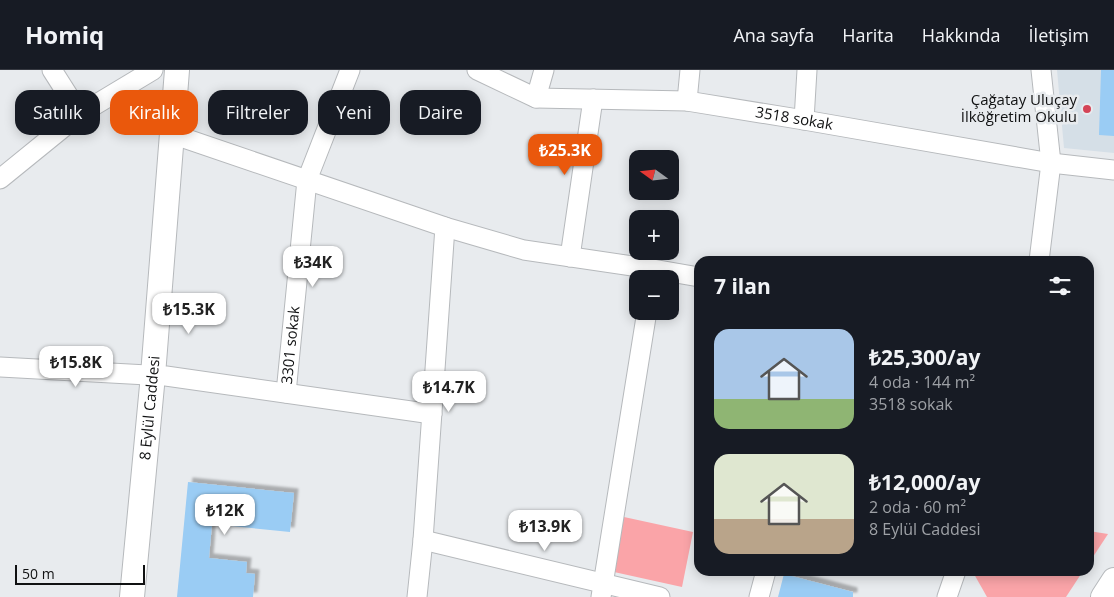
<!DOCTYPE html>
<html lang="tr">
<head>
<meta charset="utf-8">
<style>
  :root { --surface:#171b24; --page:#242831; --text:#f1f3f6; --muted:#9ea1a6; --line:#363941; --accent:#ea580c }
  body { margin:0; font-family:"Open Sans",sans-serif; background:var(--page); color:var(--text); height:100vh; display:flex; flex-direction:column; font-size:19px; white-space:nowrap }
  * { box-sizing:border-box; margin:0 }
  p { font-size:16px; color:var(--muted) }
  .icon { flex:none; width:28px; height:28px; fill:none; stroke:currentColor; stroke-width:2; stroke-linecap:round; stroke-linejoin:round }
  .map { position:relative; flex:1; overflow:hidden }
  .drawer { position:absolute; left:694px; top:186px; width:400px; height:320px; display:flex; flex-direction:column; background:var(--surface); border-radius:15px; box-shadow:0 2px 12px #0003 }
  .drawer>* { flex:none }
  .banner { position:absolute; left:15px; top:20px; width:475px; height:45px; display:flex; gap:10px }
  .needle { width:32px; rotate:285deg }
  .fabs { position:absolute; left:629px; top:80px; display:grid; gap:10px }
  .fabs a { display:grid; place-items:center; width:50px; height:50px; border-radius:10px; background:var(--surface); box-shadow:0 2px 12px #0003; font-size:25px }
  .scale { position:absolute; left:15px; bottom:12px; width:130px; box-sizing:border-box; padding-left:5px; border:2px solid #101112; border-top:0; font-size:14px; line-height:18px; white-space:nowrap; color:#101112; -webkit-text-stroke:4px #e8ebee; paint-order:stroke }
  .price { position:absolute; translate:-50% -42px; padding:0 11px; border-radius:10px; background:#fff; color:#222; font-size:16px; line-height:32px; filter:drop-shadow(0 1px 2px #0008) }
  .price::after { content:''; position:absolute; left:50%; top:30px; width:15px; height:11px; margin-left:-8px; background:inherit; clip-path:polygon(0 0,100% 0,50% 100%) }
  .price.on { background:var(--accent); color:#fff }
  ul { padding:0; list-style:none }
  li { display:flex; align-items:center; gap:15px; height:125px; padding:0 20px }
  li span { display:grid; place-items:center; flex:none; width:140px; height:100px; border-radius:15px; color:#555 }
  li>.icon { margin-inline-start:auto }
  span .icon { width:60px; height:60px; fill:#fffc; stroke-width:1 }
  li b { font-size:21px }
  h2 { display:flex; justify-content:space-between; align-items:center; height:60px; padding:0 20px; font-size:21px }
  .pill { padding:0 18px; border-radius:15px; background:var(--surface); box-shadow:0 2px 12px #0003; font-size:18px; line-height:45px }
  .pill.on { background:var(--accent); color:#fff }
  header { display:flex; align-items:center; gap:30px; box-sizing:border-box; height:70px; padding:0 25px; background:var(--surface); border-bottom:1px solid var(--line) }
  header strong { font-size:24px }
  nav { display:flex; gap:28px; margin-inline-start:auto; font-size:18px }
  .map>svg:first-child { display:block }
  .built { fill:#d5dfe7 }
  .green { fill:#faa4a8 }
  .building { fill:#9accf4; filter:url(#shadow) }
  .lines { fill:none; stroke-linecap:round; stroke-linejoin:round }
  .minor-casing { stroke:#b6b9bc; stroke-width:21 }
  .major-casing { stroke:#b6b9bc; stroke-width:26 }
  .minor { stroke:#fff; stroke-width:19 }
  .major { stroke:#fff; stroke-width:24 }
  .poi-dot { fill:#d44457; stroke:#e8ebee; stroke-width:2 }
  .labels { text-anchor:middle; stroke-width:5; stroke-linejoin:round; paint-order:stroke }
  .poi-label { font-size:15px; fill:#101112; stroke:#e8ebee; text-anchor:end }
  .street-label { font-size:15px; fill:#101112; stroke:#e8ebee }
</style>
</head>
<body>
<header>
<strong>Homiq</strong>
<nav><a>Ana sayfa</a><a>Harita</a><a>Hakkında</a><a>İletişim</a></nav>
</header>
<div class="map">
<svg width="1114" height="527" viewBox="0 0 1114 527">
  <defs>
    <filter id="shadow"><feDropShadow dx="4.5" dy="-4.5" stdDeviation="1" flood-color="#0004"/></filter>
  </defs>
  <rect width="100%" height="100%" fill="#e8ebee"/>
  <polygon class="built" points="1057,0 1114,0 1114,83 1064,78"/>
  <g class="green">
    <polygon points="624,447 693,462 682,517 614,502"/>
    <polygon points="1089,461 1108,464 1089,493"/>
    <polygon points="975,501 1083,501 1066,527 987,527 974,504"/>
  </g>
  <g class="building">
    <polygon points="1101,0 1114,0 1114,66 1099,65"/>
    <polygon points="188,412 294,423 290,462 212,454 209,488 247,492 246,503 255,504 253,527 177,527"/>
    <polygon points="784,504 853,522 853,527 778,527"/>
  </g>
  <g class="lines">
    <defs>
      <g id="minor">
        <polyline points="52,0 80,44"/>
        <path id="s1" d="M477,0L536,28L687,31L804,50L1051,93L1114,100"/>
        <polyline points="536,28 544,0"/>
        <polyline points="687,31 690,0"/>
        <polyline points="804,50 807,0"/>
        <polyline points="172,64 445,157 524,180 653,199 699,207"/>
        <polyline points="0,109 80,44 153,0"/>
        <polyline points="570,187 593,29"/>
        <polyline points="1039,191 1051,93 1041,0"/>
        <polyline points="0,297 166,306 432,344"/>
        <path id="s2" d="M286,323L307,110L350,0"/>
        <polyline points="423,470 660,527"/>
        <polyline points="417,527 423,470 445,157"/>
        <polyline points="601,527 647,241"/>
        <polyline points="759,527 766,501"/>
        <polyline points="947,527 956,501"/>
      </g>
      <g id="major">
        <path id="s3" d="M132,527L153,305L177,0"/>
        <polyline points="1103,527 1114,510"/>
      </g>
    </defs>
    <use href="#minor" class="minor-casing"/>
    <use href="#major" class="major-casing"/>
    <use href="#minor" class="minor"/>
    <use href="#major" class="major"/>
  </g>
  <circle class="poi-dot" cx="1087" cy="39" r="5"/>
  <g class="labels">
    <g class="poi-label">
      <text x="1077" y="35">Çağatay Uluçay<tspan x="1077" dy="17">İlköğretim Okulu</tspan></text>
    </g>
    <g class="street-label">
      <text dy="5" stroke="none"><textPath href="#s1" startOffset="325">3518 sokak</textPath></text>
      <text dy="5" stroke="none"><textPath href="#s2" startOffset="48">3301 sokak</textPath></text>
      <text dy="5" stroke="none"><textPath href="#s3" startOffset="190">8 Eylül Caddesi</textPath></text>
    </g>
  </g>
</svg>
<div class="fabs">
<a><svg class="needle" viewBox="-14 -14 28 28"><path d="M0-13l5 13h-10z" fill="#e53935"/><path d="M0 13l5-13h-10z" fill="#9ea1a6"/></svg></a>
<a>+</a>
<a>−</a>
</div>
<div class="scale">50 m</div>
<b class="price on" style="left:565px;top:106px">₺25.3K</b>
<b class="price" style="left:313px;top:218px">₺34K</b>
<b class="price" style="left:189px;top:265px">₺15.3K</b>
<b class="price" style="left:76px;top:318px">₺15.8K</b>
<b class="price" style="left:449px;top:343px">₺14.7K</b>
<b class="price" style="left:225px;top:466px">₺12K</b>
<b class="price" style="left:545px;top:482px">₺13.9K</b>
<div class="banner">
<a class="pill">Satılık</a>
<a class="pill on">Kiralık</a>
<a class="pill">Filtreler</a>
<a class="pill">Yeni</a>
<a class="pill">Daire</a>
</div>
<section class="drawer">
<h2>7 ilan<svg class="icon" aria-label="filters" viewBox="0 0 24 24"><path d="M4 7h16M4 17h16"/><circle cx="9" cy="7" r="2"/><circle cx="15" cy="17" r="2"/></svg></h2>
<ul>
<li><span style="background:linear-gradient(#a9c7e8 70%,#8fb573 0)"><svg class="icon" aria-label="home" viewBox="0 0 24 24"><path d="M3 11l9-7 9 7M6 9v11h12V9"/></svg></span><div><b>₺25,300/ay</b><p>4 oda · 144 m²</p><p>3518 sokak</p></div></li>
<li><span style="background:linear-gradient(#dfe7d0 65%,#b9a48a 0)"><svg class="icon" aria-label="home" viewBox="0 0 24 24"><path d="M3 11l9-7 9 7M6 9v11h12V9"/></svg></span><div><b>₺12,000/ay</b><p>2 oda · 60 m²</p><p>8 Eylül Caddesi</p></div></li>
</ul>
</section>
</div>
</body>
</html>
